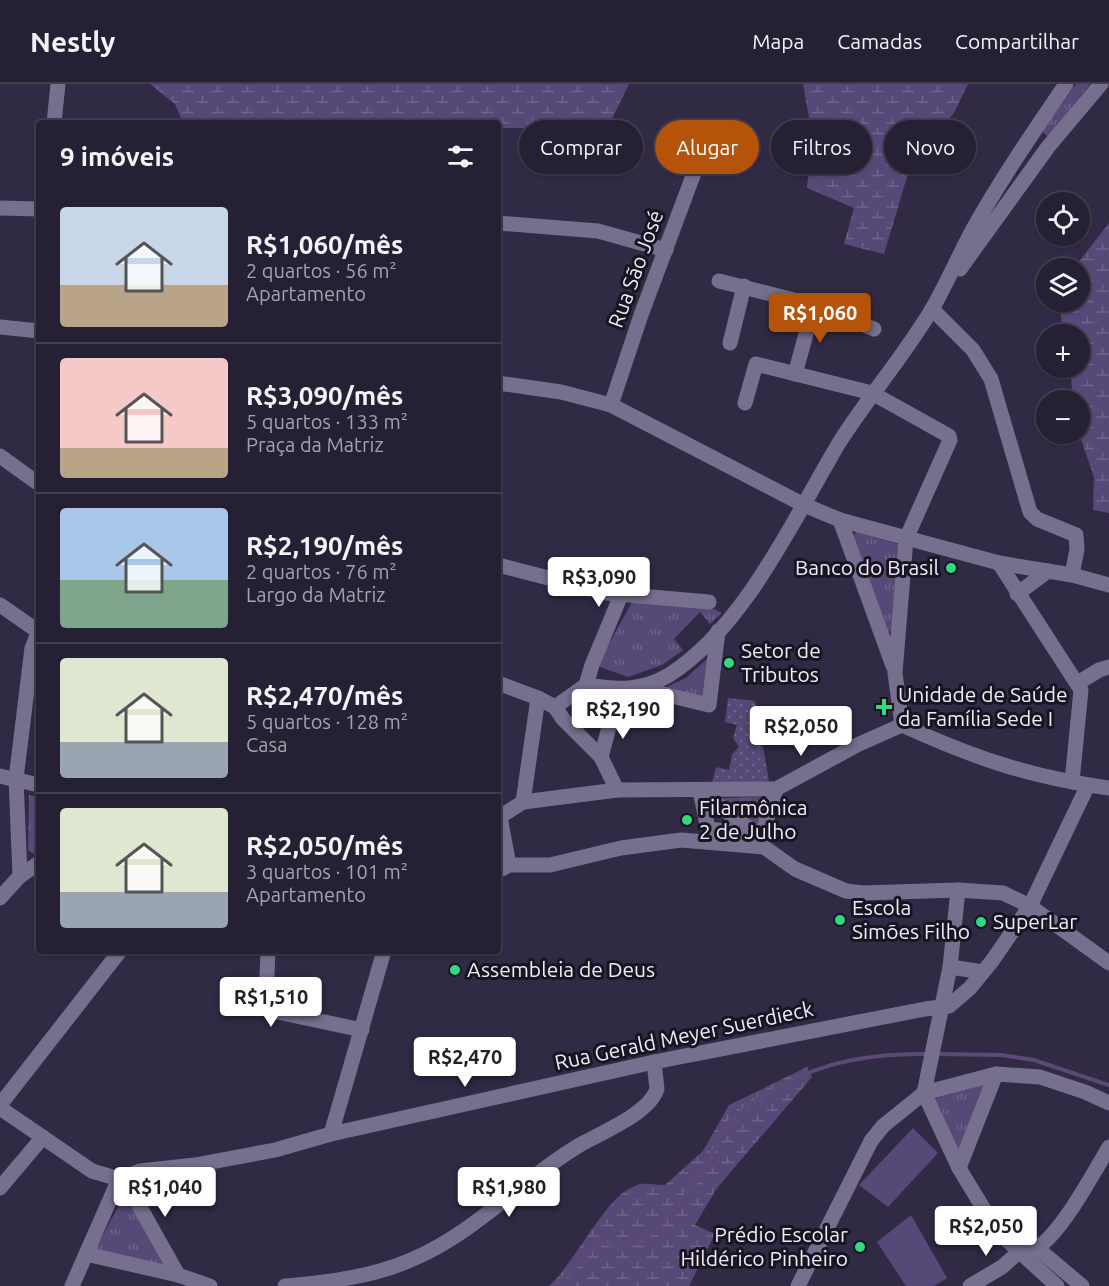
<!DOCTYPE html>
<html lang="pt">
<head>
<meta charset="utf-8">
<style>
  :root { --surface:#252034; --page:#2d283c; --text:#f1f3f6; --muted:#a3a3ac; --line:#423e4f; --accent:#b45309 }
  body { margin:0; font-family:Ubuntu,sans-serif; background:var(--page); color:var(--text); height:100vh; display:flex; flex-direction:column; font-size:22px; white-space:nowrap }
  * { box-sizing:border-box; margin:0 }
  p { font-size:20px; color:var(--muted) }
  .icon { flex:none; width:33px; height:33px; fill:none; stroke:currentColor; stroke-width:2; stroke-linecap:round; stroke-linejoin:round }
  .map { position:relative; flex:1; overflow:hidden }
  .panel { position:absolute; left:36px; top:36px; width:465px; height:834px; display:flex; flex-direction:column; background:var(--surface); border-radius:6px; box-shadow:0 2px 4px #0004,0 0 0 2px var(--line) }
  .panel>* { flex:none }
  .guide { position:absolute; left:519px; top:36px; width:500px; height:54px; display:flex; gap:12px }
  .tools { position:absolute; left:1036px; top:108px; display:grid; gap:12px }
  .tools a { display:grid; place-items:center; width:54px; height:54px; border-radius:50%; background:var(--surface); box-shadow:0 2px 4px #0004,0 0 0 2px var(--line); font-size:30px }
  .price { position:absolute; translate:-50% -51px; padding:0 14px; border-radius:6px; background:#fff; color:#222; font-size:20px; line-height:39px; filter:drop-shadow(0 2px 3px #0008) }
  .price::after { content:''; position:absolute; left:50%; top:36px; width:18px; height:14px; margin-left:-9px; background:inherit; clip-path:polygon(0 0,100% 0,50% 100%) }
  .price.selected { background:var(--accent); color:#fff }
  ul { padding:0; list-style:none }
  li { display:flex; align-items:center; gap:18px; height:150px; padding:0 24px }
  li+li { border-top:2px solid var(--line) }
  li span { display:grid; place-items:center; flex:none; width:168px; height:120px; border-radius:6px; color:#555 }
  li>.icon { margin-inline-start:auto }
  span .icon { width:72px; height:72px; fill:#fffc; stroke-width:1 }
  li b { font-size:26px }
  h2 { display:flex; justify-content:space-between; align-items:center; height:72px; padding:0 24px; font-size:26px }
  .chip { padding:0 21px; border-radius:27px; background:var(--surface); box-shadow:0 2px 4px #0004,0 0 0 2px var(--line); font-size:21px; line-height:54px }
  .chip.selected { background:var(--accent); color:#fff }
  header { display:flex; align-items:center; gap:36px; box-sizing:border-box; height:84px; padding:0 30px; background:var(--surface); border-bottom:2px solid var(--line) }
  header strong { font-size:28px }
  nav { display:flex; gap:33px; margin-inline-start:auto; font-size:21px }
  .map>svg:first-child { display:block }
  .grass { fill:url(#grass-dots) }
  .wetland { fill:url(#wetland-marsh) }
  .park { fill:url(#park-tufts) }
  .garden { fill:#564977 }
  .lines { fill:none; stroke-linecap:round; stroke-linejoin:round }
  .stream { stroke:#5b4b74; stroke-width:4 }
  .minor { stroke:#766f8e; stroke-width:15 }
  .poi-dot { fill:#34d881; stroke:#181521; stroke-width:2 }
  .labels { text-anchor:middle; stroke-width:6; stroke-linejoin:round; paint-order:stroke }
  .street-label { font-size:21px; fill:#efebfd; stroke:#181521 }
  .poi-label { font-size:21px; fill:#efebfd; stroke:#181521; text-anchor:start }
</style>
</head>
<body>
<header>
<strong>Nestly</strong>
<nav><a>Mapa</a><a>Camadas</a><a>Compartilhar</a></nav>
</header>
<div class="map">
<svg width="1109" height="1202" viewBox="0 0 1109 1202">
  <defs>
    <pattern id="grass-dots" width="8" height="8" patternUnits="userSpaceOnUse" patternTransform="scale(1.5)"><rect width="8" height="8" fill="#564977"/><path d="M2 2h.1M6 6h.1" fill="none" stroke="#6f638b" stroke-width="1.8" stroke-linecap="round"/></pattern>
    <pattern id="wetland-marsh" width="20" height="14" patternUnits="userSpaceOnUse" patternTransform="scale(1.5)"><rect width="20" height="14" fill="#564977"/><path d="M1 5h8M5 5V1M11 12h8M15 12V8" fill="none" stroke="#6f638b"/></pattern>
    <pattern id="park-tufts" width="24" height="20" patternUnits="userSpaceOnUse" patternTransform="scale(1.5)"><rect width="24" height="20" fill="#564977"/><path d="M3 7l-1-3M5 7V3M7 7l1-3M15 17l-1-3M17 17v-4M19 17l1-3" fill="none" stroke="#6f638b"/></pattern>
  </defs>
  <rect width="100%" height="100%" fill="#312a45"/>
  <polygon class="grass" points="728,614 755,617 769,697 744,701 711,702 716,683 729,686 732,670 739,663 733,654 737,641 725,638"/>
  <g class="wetland">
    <polygon points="150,0 629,0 607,45 498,44 498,39 183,39 175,20"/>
    <polygon points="803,0 968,0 955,27 907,93 884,170 844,160 854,124 807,104 812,51"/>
    <polygon points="1109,139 1109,429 1093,426 1094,393 1079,350 1080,316 1073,316 1070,284 1080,284 1080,250 1065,250 1058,221 1059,218 1080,218 1080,184 1074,184"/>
    <path d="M807,983L812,993L717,1104L695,1141L715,1150L689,1202H549C576,1178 606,1110 637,1101C644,1098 657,1101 665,1101L703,1067L729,1021Z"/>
  </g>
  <g class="park">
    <polygon points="1076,0 1090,0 1048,53 1042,47"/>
    <polygon points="857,448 898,460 892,546 888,548 853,451"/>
    <polygon points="632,518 708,522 722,529 710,540 700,528 674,555 683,566 662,581 628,593 600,583 598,580"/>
    <polygon points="708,574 706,615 662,605 686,594"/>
    <polygon points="29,711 39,713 39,768 35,771 28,766"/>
    <polygon points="767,713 760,743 721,716 723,714"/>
    <polygon points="986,998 958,1067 933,1015"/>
    <polygon points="126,1108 167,1183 95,1166"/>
  </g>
  <g class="garden">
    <polygon points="913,1044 938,1069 888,1123 859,1101"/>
    <polygon points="911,1131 947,1194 934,1202 906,1202 877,1158"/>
  </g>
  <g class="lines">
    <g class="stream">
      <polyline points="937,970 1001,971 1034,976 1109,1001"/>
      <path d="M553,1202C572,1191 583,1171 601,1158C613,1162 629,1164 641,1157C657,1148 698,1098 707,1081C719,1058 719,1044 741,1028C801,982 855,969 930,970"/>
    </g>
    <g class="minor">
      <polyline points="54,39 58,0"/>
      <polyline points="0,124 39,125"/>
      <polyline points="498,139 598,147 666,166"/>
      <polyline points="960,185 1048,63 1101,0"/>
      <polyline points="719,197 814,221 874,245"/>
      <polyline points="932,225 973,266 991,295 1030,428 1037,435 1076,451 1077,465 1072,491"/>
      <polyline points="0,243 39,247"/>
      <polyline points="730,259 744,202"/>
      <polyline points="795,290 814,221"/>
      <polyline points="498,299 561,308 611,321 802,420 840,436 999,479 1072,491 1109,501"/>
      <polyline points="745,319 756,280 872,309 949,352 950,356 906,455 895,589 902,641"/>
      <polyline points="611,321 641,231 703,65"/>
      <polyline points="0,372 39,400"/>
      <polyline points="840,436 893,582"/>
      <polyline points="999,479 1081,606 1072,698"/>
      <polyline points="498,481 606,509 709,518"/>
      <polyline points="1017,510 1048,487"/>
      <polyline points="0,521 39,548"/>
      <polyline points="498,599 538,614 555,623 586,601"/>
      <polyline points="1078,599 1099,586 1109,583"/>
      <path d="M586,601C616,606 643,607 669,591C745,543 794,434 839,359C868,313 904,272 932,225C947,199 959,171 973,145C1001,95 1034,47 1066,0"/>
      <polyline points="586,601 592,581 621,511"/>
      <polyline points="638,604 709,621 718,547"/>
      <polyline points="555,623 563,635 601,673"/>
      <path d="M902,641C974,674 1030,693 1109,704"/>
      <polyline points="0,692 39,701"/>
      <polyline points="617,706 601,673 619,606"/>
      <polyline points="700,707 708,745 756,750"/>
      <polyline points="700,707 755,749"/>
      <polyline points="523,718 538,614"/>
      <polyline points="500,733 509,781"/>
      <polyline points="498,734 523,718 617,706 776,705 857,661 902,641"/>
      <polyline points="761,754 776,705"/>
      <polyline points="498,787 509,781 550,781 621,764 681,756 764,763 795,785 846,807 863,809 958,806 1003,809 1030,822 1109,879"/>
      <polyline points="20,792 16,695 32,564 39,547"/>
      <polyline points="958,806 950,883 924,1009 959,1084 997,1147 1057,1202"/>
      <polyline points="0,814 20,792 39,779"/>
      <polyline points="268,867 266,913 268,926 362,946"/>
      <polyline points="950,883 983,888"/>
      <polyline points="0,1021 120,867"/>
      <polyline points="0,1024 92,1087 119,1095 140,1087 195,1081 275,1066 331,1050 654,978 925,925 949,922 970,904 992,877 1030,822 1088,701"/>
      <polyline points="331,1050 384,867"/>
      <polyline points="959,1084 996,990"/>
      <polyline points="123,1093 178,1191"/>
      <polyline points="0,1104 43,1053"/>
      <polyline points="1037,1164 1082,1202"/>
      <path d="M1020,1167C1025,1166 1034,1166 1038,1163C1062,1148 1094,1088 1109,1063"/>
      <polyline points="86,1170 178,1191 210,1202"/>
      <polyline points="72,1202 119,1095"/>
      <path d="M285,1202C328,1198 373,1193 413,1175C476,1148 520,1097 578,1062C600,1049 649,1030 657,1005L654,978"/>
      <polyline points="798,1202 871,1057 883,1042 924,1009 996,990 1040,993 1085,1008 1109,1019"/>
      <polyline points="970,1202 1002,1183 1020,1167"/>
    </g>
  </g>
  <g class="poi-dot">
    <circle cx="951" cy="484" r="6"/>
    <circle cx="729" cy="579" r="6"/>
    <path d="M881 614h6v6h6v6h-6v6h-6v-6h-6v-6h6z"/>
    <circle cx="687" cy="736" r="6"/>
    <circle cx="840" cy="836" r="6"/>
    <circle cx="981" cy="838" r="6"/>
    <circle cx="455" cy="886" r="6"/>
    <circle cx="860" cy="1163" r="6"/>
  </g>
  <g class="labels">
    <g class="street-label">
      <text transform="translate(636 185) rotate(-70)" y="7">Rua São José</text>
      <text transform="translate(684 952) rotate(-12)" y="7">Rua Gerald Meyer Suerdieck</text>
    </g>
    <g class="poi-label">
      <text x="939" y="491" text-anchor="end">Banco do Brasil</text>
      <text x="741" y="574">Setor de<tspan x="741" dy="24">Tributos</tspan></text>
      <text x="898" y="618">Unidade de Saúde<tspan x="898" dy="24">da Família Sede I</tspan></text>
      <text x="699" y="731">Filarmônica<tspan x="699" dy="24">2 de Julho</tspan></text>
      <text x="852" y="831">Escola<tspan x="852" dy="24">Simões Filho</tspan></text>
      <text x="993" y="845">SuperLar</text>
      <text x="467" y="893">Assembleia de Deus</text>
      <text x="848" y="1158" text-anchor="end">Prédio Escolar<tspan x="848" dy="24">Hildérico Pinheiro</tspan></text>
    </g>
  </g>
</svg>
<div class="tools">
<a><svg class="icon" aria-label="locate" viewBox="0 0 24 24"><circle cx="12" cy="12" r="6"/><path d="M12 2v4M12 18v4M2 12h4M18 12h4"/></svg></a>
<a><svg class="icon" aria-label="layers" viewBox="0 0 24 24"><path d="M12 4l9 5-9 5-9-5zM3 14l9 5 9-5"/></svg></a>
<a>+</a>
<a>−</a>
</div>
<b class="price selected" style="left:820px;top:260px">R$1,060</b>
<b class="price" style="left:599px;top:524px">R$3,090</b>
<b class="price" style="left:623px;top:656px">R$2,190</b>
<b class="price" style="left:801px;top:673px">R$2,050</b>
<b class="price" style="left:271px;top:944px">R$1,510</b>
<b class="price" style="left:465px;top:1004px">R$2,470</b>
<b class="price" style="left:165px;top:1134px">R$1,040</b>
<b class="price" style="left:509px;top:1134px">R$1,980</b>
<b class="price" style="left:986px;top:1173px">R$2,050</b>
<div class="guide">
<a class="chip">Comprar</a>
<a class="chip selected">Alugar</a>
<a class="chip">Filtros</a>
<a class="chip">Novo</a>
</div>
<section class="panel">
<h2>9 imóveis<svg class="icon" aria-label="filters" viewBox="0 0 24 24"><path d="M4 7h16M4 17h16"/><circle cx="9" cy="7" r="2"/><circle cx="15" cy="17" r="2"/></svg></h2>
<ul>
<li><span style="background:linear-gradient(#c9d6e8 65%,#b9a48a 0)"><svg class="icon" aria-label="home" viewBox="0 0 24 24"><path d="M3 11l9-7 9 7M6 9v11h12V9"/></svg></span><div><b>R$1,060/mês</b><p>2 quartos · 56 m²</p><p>Apartamento</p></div></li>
<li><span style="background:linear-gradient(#f6c9c9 75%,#b9a48a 0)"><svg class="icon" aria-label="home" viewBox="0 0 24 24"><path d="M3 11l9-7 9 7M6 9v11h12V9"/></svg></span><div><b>R$3,090/mês</b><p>5 quartos · 133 m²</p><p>Praça da Matriz</p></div></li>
<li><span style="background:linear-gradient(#a9c7e8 60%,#7fa58c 0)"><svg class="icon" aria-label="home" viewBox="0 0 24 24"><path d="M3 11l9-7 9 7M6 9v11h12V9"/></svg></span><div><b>R$2,190/mês</b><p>2 quartos · 76 m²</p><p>Largo da Matriz</p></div></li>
<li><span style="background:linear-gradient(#dfe7d0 70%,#9aa5b1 0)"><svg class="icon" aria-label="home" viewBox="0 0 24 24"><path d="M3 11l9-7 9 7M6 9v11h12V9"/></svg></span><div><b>R$2,470/mês</b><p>5 quartos · 128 m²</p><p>Casa</p></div></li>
<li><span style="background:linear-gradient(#dfe7d0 70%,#9aa5b1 0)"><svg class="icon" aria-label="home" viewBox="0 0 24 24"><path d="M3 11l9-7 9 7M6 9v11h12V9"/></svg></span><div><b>R$2,050/mês</b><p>3 quartos · 101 m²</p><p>Apartamento</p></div></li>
</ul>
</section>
</div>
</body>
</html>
